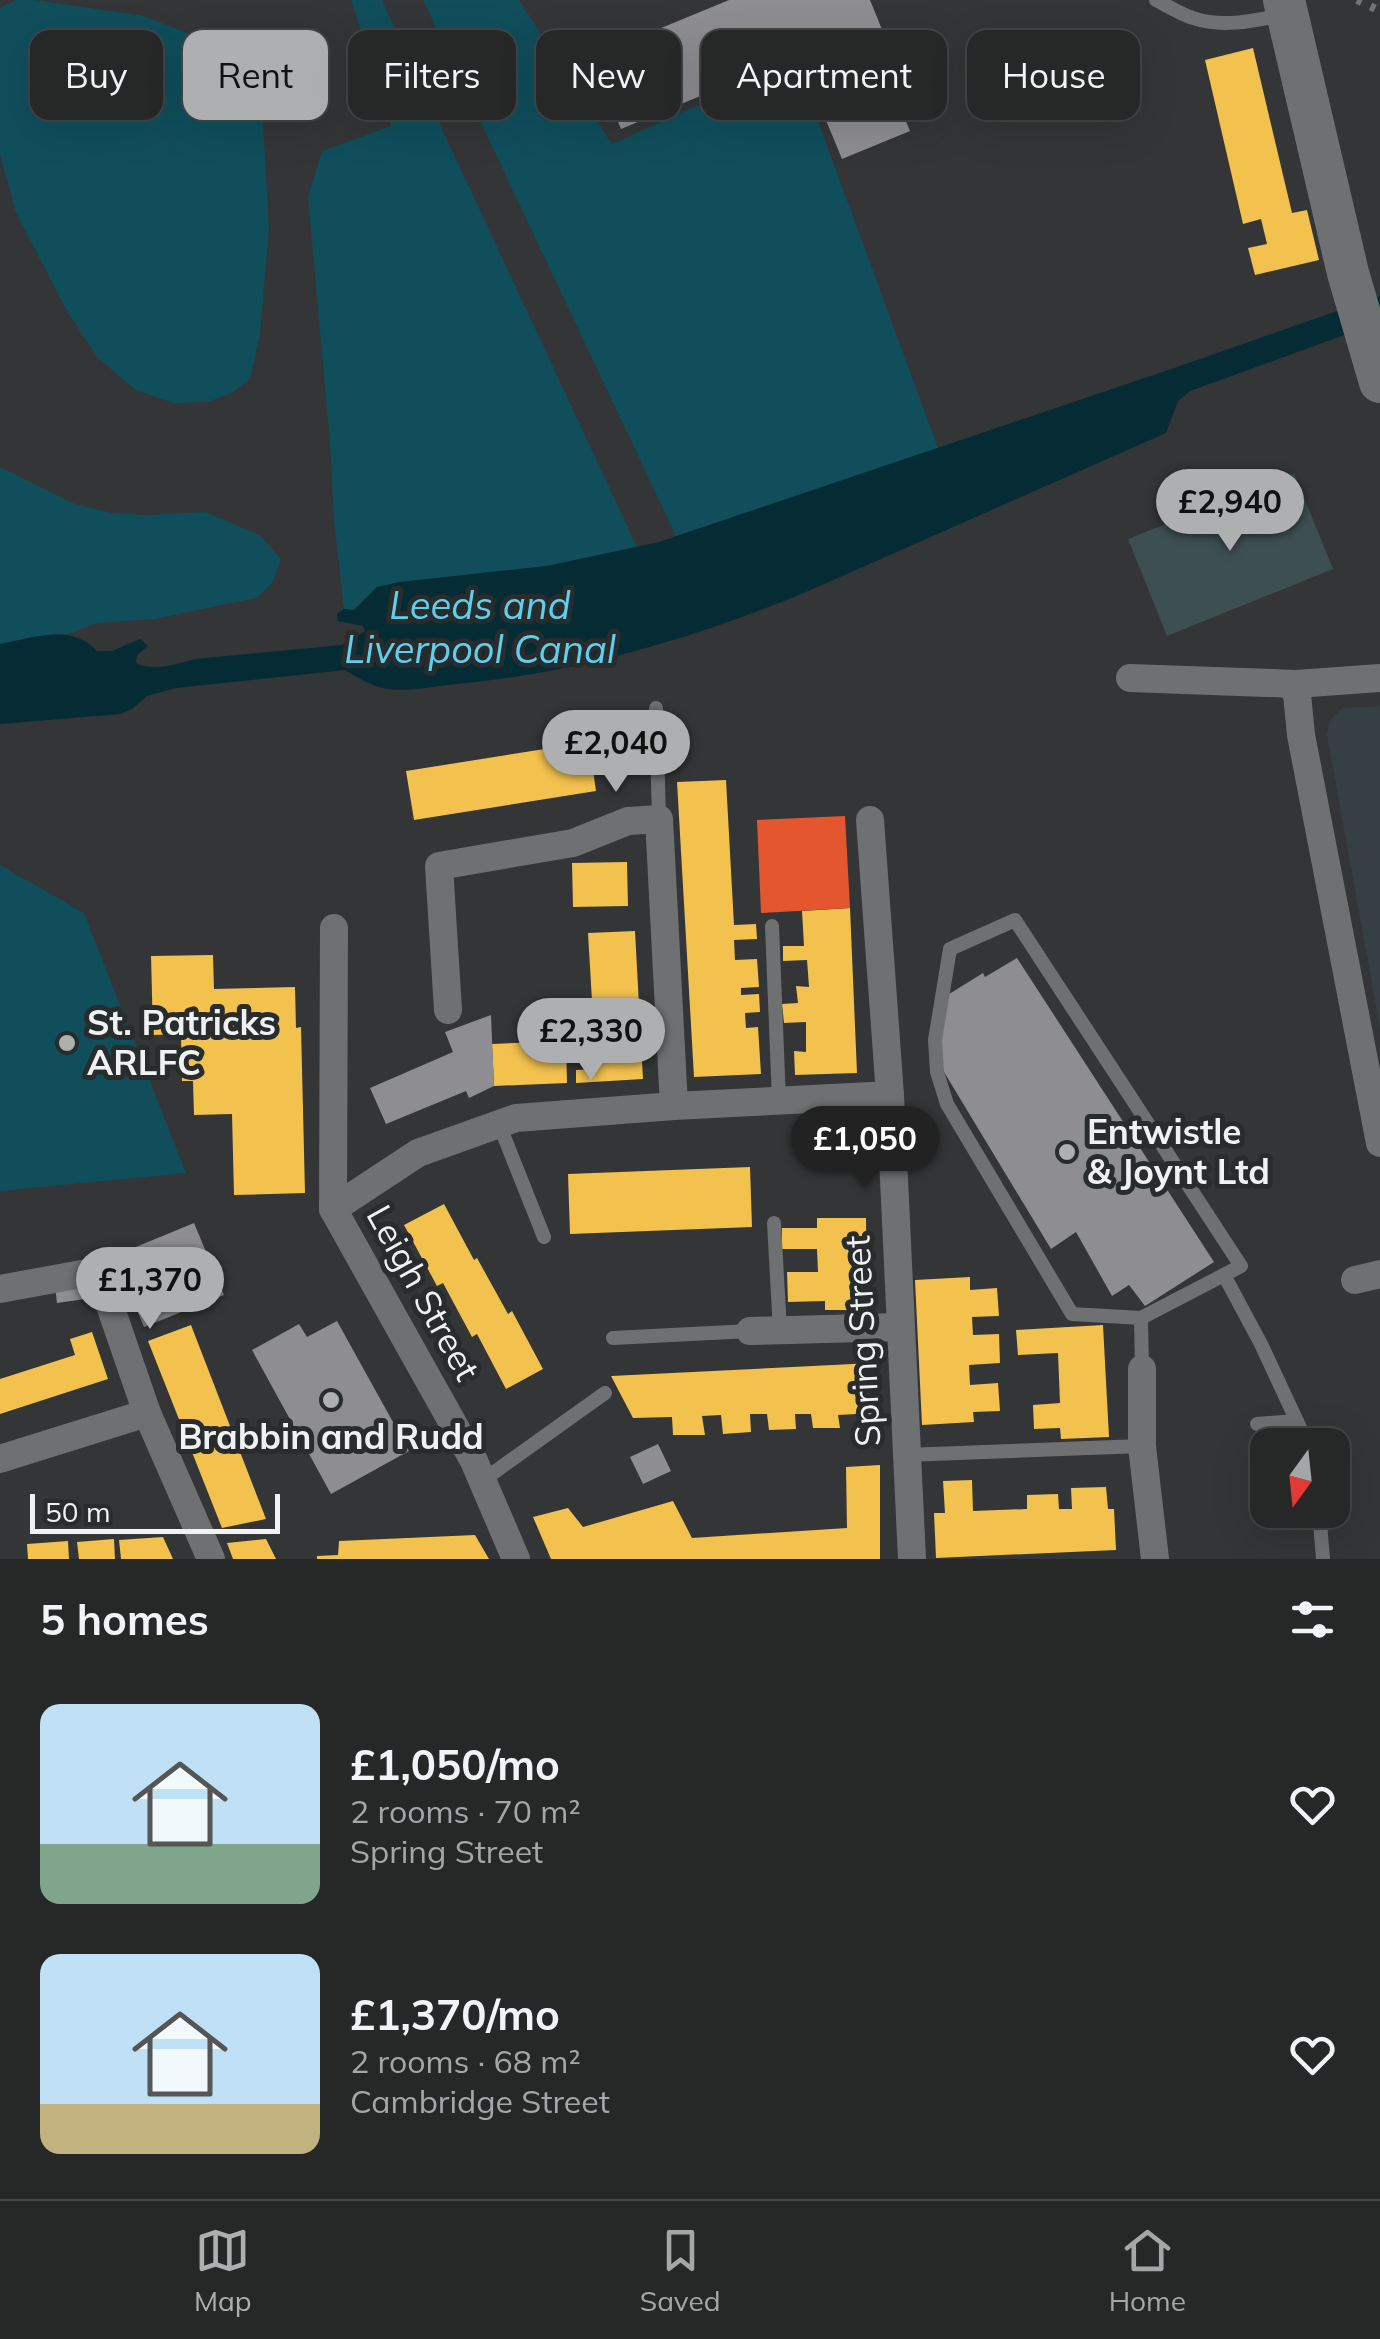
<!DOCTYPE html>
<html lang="en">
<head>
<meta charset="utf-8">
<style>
  :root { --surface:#262828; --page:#2e3030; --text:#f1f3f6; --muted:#a4a6a8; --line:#424445; --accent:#adafb0 }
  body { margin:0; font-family:Mulish,sans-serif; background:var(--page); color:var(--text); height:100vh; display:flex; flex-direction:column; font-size:38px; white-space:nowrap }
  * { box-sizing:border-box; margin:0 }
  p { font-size:32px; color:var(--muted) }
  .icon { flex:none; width:55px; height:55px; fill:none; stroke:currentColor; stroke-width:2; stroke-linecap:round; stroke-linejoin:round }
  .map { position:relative; height:1559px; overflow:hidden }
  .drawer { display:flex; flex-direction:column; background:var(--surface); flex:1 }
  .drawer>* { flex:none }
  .top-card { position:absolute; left:30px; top:30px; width:1320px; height:90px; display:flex; gap:20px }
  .needle { width:65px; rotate:195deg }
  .fabs { position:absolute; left:1250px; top:1428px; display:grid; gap:20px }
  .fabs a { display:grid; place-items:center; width:100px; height:100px; border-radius:20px; background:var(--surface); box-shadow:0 10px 40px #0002,0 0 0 2px var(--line); font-size:50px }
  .scale { position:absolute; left:30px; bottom:25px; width:250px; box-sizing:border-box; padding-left:10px; border:5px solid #eff1f2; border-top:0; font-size:28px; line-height:35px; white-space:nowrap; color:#eff1f2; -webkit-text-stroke:8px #282c2d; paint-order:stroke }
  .price { position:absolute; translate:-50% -85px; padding:0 22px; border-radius:35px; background:var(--accent); color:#111; font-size:32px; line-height:65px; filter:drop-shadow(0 2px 5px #0008) }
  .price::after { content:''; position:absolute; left:50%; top:60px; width:30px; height:22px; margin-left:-15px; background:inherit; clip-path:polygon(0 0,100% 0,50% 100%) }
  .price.on { background:#222; color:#fff }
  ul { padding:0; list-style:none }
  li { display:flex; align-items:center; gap:30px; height:250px; padding:0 40px }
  li span { display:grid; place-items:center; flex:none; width:280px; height:200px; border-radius:20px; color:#555 }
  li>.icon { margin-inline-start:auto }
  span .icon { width:120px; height:120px; fill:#fffc; stroke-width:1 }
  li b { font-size:42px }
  h2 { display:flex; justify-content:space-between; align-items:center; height:120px; padding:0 40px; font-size:42px }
  .tag { padding:0 35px; border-radius:20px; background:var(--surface); box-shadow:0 10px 40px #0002,0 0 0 2px var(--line); font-size:35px; line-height:90px }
  .tag.on { background:var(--accent); color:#111 }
  .menu { display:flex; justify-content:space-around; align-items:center; height:140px; border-top:2px solid var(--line); background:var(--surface); font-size:28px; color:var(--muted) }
  .menu a { display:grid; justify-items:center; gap:5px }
  .menu .on { color:var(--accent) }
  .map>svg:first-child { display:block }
  .built { fill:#364044 }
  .green { fill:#104e5c }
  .water { fill:#052b34 }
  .homes { fill:#f2c14e }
  .shops { fill:#e4572e }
  .industry { fill:#8d8d92 }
  .building { fill:#3e4f52 }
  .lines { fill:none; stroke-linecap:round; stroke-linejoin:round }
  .service { stroke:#6f7071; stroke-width:14 }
  .minor { stroke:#6f7071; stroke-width:28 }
  .primary { stroke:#6f7072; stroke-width:42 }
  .rail { stroke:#727373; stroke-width:8; stroke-dasharray:5 10; stroke-linecap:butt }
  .poi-dot { fill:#adafb0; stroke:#282c2d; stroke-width:4 }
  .labels { text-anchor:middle; stroke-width:10; stroke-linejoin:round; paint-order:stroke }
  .poi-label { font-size:35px; font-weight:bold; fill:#eff1f2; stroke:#282c2d; text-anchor:start }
  .street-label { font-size:35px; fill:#eff1f2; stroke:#282c2d }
  .water-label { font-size:38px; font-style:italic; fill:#5ed0ee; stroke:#282c2d }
</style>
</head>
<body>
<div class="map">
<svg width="1380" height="1559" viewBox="0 0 1380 1559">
  <rect width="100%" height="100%" fill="#333536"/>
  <polygon class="built" points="1380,706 1380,1028 1327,735 1329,724 1335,715 1343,708"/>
  <g class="green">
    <polygon points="16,0 35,0 144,16 212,43 250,80 263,122 269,230 260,335 250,379 232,393 208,402 173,403 136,390 98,358 67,311 16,213 0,155 0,8"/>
    <polygon points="351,0 382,0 637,547 547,566 400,582 377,587 354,611 344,609 334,520 330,442 308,197 322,151 391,126"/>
    <polygon points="423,0 519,0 612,144 796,61 938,448 676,536"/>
    <polygon points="0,467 75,504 112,513 148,515 206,512 261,536 281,559 272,584 256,598 155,619 97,623 68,634 48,635 0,644"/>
    <polygon points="0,865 84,913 186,1173 0,1191"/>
  </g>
  <path class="water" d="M1380,296V322L1190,391L1178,401L1166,433L806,592C695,638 577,673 457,684C435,686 409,692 387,689C371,686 359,678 345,670L176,688L147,696L133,708L121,714L0,724V644C33,638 71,623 97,651H112L140,639L148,646L137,655L136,663C153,672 177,664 195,659L342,645L365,631L363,626L338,621L337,614L344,609L354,610L377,587L400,582L547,566L659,542L1186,364Z"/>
  <g class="homes">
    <polygon points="1253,48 1292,213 1307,210 1319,260 1255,275 1248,248 1267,244 1261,219 1243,224 1205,60"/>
    <polygon points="589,742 596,791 414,820 406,771"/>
    <polygon points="726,780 734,925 756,924 757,939 734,940 735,960 757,959 759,987 741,988 741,995 759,994 760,1012 745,1013 746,1028 758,1027 761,1074 694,1077 677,782"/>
    <polygon points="627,862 628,906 573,907 572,863"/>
    <polygon points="850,908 857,1073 795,1075 794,1051 806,1052 806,1022 784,1023 782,1004 798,1003 796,986 809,987 807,960 783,961 783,946 804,946 802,911"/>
    <polygon points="635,931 643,1079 576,1083 576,1070 595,1069 594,1057 573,1059 571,1036 583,1035 582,1019 593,1018 588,933"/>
    <polygon points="213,955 214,989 295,987 296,1028 301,1027 305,1193 234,1195 232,1114 194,1115 193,1081 182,1081 181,1034 153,1035 151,956"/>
    <polygon points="566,1041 567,1083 494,1086 492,1044"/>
    <polygon points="750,1167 752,1227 570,1234 568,1174"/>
    <polygon points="444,1204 474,1260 477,1258 508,1314 512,1311 543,1369 506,1389 477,1334 472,1337 443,1283 437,1286 404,1225"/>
    <polygon points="817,1218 866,1218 867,1310 825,1310 825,1301 788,1302 787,1272 818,1272 817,1249 782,1249 782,1228 817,1228"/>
    <polygon points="970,1277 970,1290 997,1288 999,1316 972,1317 973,1335 999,1334 1000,1363 969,1365 970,1385 998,1383 1000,1411 973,1412 974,1422 922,1425 915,1280"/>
    <polygon points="191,1325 266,1519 222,1528 148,1341"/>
    <polygon points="1103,1325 1109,1437 1061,1439 1060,1428 1034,1429 1033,1405 1060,1403 1058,1353 1018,1355 1016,1330"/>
    <polygon points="92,1332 108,1379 0,1414 0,1379 75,1355 70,1339"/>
    <polygon points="873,1363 875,1426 857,1426 857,1414 838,1415 840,1428 813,1428 811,1414 795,1414 796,1429 769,1430 767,1414 750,1414 751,1432 723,1434 721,1415 702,1416 705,1435 673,1435 672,1417 633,1418 611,1376"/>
    <polygon points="880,1465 880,1559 551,1559 533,1517 568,1508 583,1527 673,1501 692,1538 847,1528 846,1467"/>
    <polygon points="972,1480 973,1511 1027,1509 1027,1495 1058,1494 1059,1509 1072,1509 1071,1488 1106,1487 1108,1509 1114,1509 1116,1550 936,1558 934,1513 945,1513 943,1481"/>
    <polygon points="475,1535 489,1559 317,1559 317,1556 338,1555 339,1541"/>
    <polygon points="163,1537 173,1559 121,1559 119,1540"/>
    <polygon points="114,1539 115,1559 79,1559 77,1542"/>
    <polygon points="266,1539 276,1559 233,1559 227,1543"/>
    <polygon points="68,1541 69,1559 28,1559 27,1544"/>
  </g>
  <polygon class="shops" points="845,816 850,908 761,913 757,820"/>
  <g class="industry">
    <polygon points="729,0 870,0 892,54 861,67 872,95 892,87 910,131 842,159 799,55 621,129 591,57"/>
    <polygon points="1017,958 1214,1262 1145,1306 1129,1285 1112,1296 1076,1232 1051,1249 944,1072 939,1046 946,996 983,973 985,977"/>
    <polygon points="491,1015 494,1086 469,1098 466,1091 386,1124 370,1088 453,1052 445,1032"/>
    <polygon points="194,1223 224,1295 144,1327 114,1256"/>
    <polygon points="83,1282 85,1299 57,1303 55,1286"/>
    <polygon points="337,1321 409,1451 331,1494 252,1350 299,1324 307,1337"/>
    <polygon points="658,1444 671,1471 643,1484 630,1457"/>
  </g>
  <polygon class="building" points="1294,473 1333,569 1167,636 1128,539"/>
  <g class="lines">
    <g class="service">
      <path d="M1156,0C1168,6 1180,14 1193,18C1222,28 1253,21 1282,15"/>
      <polyline points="656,708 659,819"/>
      <polyline points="772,926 779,1101"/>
      <polyline points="499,1124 544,1237"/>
      <polyline points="774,1223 780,1330"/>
      <polyline points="1224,1275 1261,1344 1308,1445"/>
      <polyline points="1141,1318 1241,1266 1015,920 950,949 935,1040 937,1072 947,1104 1072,1314 1141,1318 1142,1369"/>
      <polyline points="613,1338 750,1331"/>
      <polyline points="1257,1424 1297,1421"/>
      <polyline points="906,1455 1142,1446"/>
      <polyline points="482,1481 605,1393"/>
      <polyline points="1319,1510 1323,1559"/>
    </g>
    <g class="minor">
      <polyline points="1130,678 1296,684 1380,678"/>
      <polyline points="1296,684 1301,735 1380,1143"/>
      <polyline points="870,820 890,1095 912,1559"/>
      <polyline points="334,928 333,1209 474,1461 516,1559"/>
      <polyline points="448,1010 439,866 573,843 628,821 659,819 674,1106"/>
      <polyline points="333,1209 418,1153 516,1118 674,1106 890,1095"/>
      <polyline points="1355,1280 1380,1274"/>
      <polyline points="0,1289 98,1271 147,1413 211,1559"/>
      <polyline points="750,1331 900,1327"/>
      <polyline points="1142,1369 1142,1446 1155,1559"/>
      <polyline points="0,1459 147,1413"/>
    </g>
    <polyline class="primary" points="1284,0 1348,273 1380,382"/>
    <polyline class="rail" points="1357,0 1380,11"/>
  </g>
  <g class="poi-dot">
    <circle cx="67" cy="1043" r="10"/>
    <circle cx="1067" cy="1152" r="10"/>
    <circle cx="331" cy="1400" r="10"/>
  </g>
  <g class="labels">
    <g class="poi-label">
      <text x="87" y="1035">St. Patricks<tspan x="87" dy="40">ARLFC</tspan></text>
      <text x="1087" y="1144">Entwistle<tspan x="1087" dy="40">&amp; Joynt Ltd</tspan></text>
      <text x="331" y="1449" text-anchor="middle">Brabbin and Rudd</text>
    </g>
    <g class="street-label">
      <text transform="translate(423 1293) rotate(61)" y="12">Leigh Street</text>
      <text transform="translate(863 1341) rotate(-93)" y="12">Spring Street</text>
    </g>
    <g class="water-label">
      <text x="480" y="619">Leeds and<tspan x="480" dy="44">Liverpool Canal</tspan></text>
    </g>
  </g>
</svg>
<div class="fabs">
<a><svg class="needle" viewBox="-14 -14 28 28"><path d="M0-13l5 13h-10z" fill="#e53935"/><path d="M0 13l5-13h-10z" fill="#a4a6a8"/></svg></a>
</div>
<div class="scale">50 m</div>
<b class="price" style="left:1230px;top:554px">£2,940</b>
<b class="price" style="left:616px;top:795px">£2,040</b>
<b class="price" style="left:591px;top:1083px">£2,330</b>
<b class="price on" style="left:865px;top:1191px">£1,050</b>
<b class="price" style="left:150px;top:1332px">£1,370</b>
<div class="top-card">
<a class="tag">Buy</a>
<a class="tag on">Rent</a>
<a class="tag">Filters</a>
<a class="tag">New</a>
<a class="tag">Apartment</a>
<a class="tag">House</a>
</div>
</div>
<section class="drawer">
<h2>5 homes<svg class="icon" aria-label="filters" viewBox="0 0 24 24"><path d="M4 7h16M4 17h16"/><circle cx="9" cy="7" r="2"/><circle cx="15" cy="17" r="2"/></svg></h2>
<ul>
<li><span style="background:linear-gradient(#bfe0f5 70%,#7fa58c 0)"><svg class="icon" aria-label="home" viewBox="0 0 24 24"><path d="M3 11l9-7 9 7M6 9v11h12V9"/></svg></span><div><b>£1,050/mo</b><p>2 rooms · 70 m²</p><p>Spring Street</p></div><svg class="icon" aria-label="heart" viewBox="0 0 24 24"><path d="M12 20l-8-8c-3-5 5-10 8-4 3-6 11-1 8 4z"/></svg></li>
<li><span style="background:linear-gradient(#bfe0f5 75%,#c2b280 0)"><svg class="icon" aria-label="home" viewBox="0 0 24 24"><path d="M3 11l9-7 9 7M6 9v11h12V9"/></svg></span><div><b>£1,370/mo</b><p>2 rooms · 68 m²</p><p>Cambridge Street</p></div><svg class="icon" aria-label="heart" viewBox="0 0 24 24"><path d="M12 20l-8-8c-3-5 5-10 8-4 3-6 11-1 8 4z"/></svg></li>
</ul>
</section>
<nav class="menu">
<a class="on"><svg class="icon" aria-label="map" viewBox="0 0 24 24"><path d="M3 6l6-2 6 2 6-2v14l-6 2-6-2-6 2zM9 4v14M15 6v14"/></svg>Map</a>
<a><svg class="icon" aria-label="saved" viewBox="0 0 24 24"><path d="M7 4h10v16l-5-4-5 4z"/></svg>Saved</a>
<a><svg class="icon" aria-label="home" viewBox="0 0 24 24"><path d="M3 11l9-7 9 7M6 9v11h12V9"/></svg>Home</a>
</nav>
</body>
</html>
